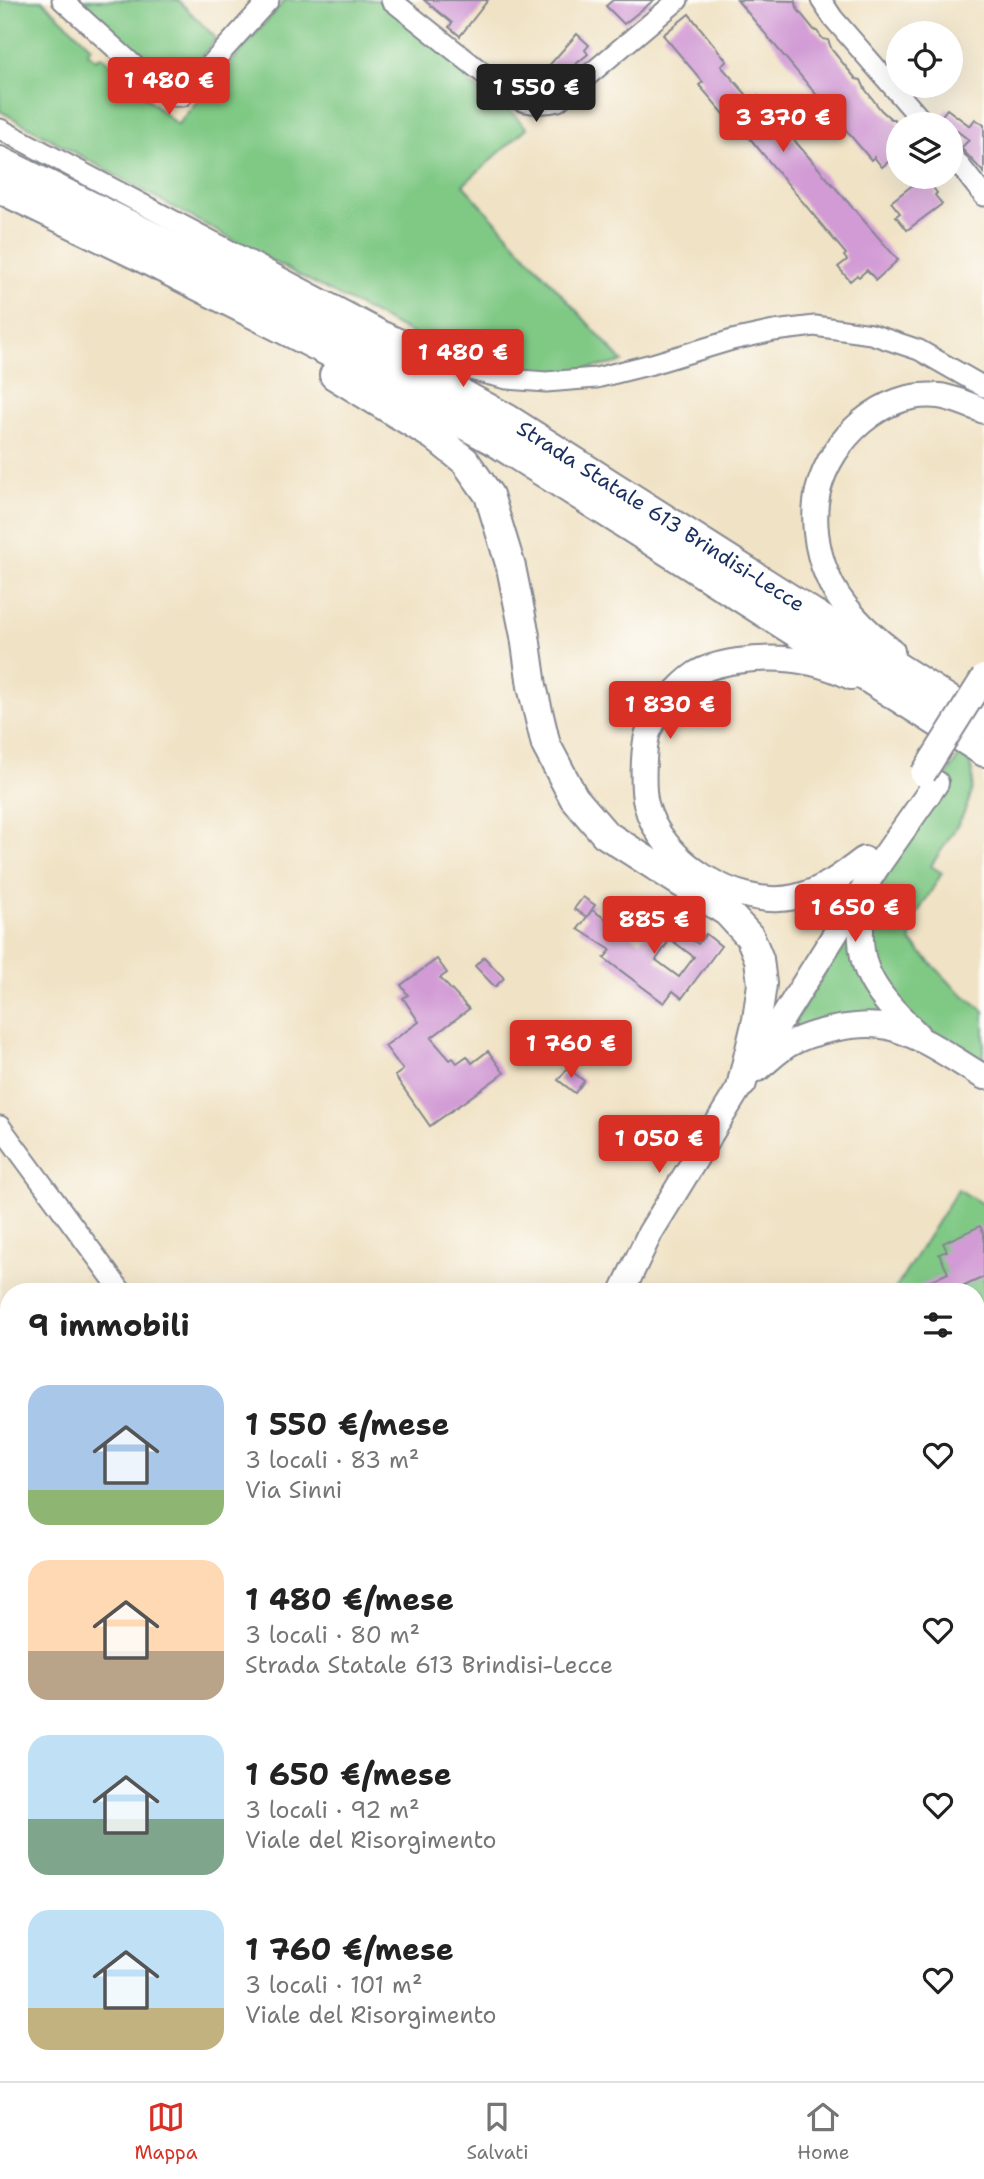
<!DOCTYPE html>
<html lang="it">
<head>
<meta charset="utf-8">
<style>
  :root { --surface:#fff; --page:#f2f2f2; --text:#222; --muted:#767676; --line:#e0e0e0; --accent:#d93025 }
  body { margin:0; font-family:"Shantell Sans",sans-serif; background:var(--page); color:var(--text); height:100vh; display:flex; flex-direction:column; font-size:26px; white-space:nowrap }
  * { box-sizing:border-box; margin:0 }
  p { font-size:23px; color:var(--muted) }
  .icon { flex:none; width:38px; height:38px; fill:none; stroke:currentColor; stroke-width:2; stroke-linecap:round; stroke-linejoin:round }
  .map { position:relative; flex:1; overflow:hidden }
  .drawer { position:absolute; left:0px; top:1283px; width:985px; height:800px; display:flex; flex-direction:column; background:var(--surface); border-radius:28px 28px 0 0; box-shadow:0 7px 28px #0002 }
  .drawer>* { flex:none }
  .buttons { position:absolute; left:886px; top:21px; display:grid; gap:14px }
  .buttons a { display:grid; place-items:center; width:77px; height:77px; border-radius:50%; background:var(--surface); box-shadow:0 7px 28px #0002; font-size:35px }
  .price { position:absolute; translate:-50% -60px; padding:0 16px; border-radius:7px; background:var(--accent); color:#fff; font-size:23px; line-height:46px; filter:drop-shadow(0 2px 4px #0008) }
  .price::after { content:''; position:absolute; left:50%; top:42px; width:21px; height:16px; margin-left:-10px; background:inherit; clip-path:polygon(0 0,100% 0,50% 100%) }
  .price.active { background:#222; color:#fff }
  ul { padding:0; list-style:none }
  li { display:flex; align-items:center; gap:21px; height:175px; padding:0 28px }
  li span { display:grid; place-items:center; flex:none; width:196px; height:140px; border-radius:21px; color:#555 }
  li>.icon { margin-inline-start:auto }
  span .icon { width:84px; height:84px; fill:#fffc; stroke-width:1 }
  li b { font-size:30px }
  h2 { display:flex; justify-content:space-between; align-items:center; height:84px; padding:0 28px; font-size:30px }
  .tabs { display:flex; justify-content:space-around; align-items:center; height:98px; border-top:2px solid var(--line); background:var(--surface); font-size:19px; color:var(--muted) }
  .tabs a { display:grid; justify-items:center; gap:4px }
  .tabs .active { color:var(--accent) }
  .map>svg:first-child { display:block }
  .green { fill:#80c985; stroke:#4e7c72; stroke-width:2 }
  .building { fill:#d29bd5; fill-rule:evenodd }
  .lines { fill:none; stroke-linecap:round; stroke-linejoin:round }
  .minor-casing { stroke:#868891; stroke-width:23 }
  .major-casing { stroke:#868891; stroke-width:28 }
  .highway-casing { stroke:#868891; stroke-width:32 }
  .minor { stroke:#fff; stroke-width:19 }
  .major { stroke:#fff; stroke-width:24 }
  .highway { stroke:#fff; stroke-width:28 }
  .major-bridge-casing { stroke:#868891; stroke-width:28; stroke-linecap:butt }
  .major-bridge { stroke:#fff; stroke-width:24 }
  .labels { text-anchor:middle; stroke-width:5; stroke-linejoin:round; paint-order:stroke }
  .street-label { font-size:21px; fill:#1b2f5e; stroke:#fdfcf7 }
</style>
</head>
<body>
<div class="map">
<svg width="984" height="2081" viewBox="0 0 984 2081">
  <rect width="100%" height="100%" fill="#fdfcf7"/>
  <filter id="ink" filterUnits="userSpaceOnUse"><feTurbulence type="fractalNoise" baseFrequency=".0143" numOctaves="2"/><feDisplacementMap in="SourceGraphic" scale="14" xChannelSelector="R" yChannelSelector="G"/><feConvolveMatrix kernelMatrix="1 2 1 2 8 2 1 2 1" color-interpolation-filters="sRGB"/></filter>
  <filter id="wash" filterUnits="userSpaceOnUse"><feTurbulence type="fractalNoise" baseFrequency=".00686" numOctaves="4" result="noise"/><feDisplacementMap in="SourceGraphic" scale="28" xChannelSelector="R" yChannelSelector="G"/><feGaussianBlur stdDeviation="1.57" result="paint"/><feColorMatrix in="noise" values="0 0 0 0 0 0 0 0 0 0 0 0 0 0 0 0 0 1.4 0 .05"/><feComposite in="paint" operator="in"/></filter>
  <g filter="url(#wash)">
    <rect width="100%" height="100%" fill="#f0e2c4"/>
    <g class="green">
      <path d="M0,0H42L91,47L87,52L96,60L101,56L177,125L285,0H379L471,74L467,81L482,93L487,88L527,128L463,185L623,362C582,371 543,376 501,368C450,358 397,325 351,302C232,242 117,175 0,111Z"/>
      <polygon points="80,0 178,0 216,38 184,79 175,83 165,80"/>
      <path d="M961,753C964,757 969,762 971,767C981,800 947,840 931,866L942,873L911,924V942L954,987L984,1011V1063L919,1023L896,1004L871,959L868,936L877,888Z"/>
      <polygon points="849,932 890,1019 788,1033"/>
      <polygon points="958,1189 984,1205 984,2081 520,2081 521,2074 976,2074 976,1292 894,1291"/>
    </g>
    <g id="blocks">
      <g class="building">
        <polygon points="424,0 488,0 460,36 449,27 452,23"/>
        <polygon points="613,0 654,0 624,24 606,6"/>
        <polygon points="737,0 795,1 798,10 815,31 816,30 823,39 828,40 832,50 856,79 861,80 865,89 881,110 891,119 894,119 898,124 898,154 882,167 874,157 871,160"/>
        <polygon points="689,14 727,61 721,66 752,101 758,96 788,130 787,132 898,260 876,280 867,270 859,277 857,275 850,281 838,267 847,260 844,256 846,254 733,118 730,121 699,85 703,82 663,35"/>
        <polygon points="577,34 589,45 585,50 588,54 558,79 546,69"/>
        <polygon points="947,109 970,126 975,119 984,125 984,173 961,148 969,140 940,118"/>
        <polygon points="923,177 925,177 937,193 935,195 942,204 907,230 896,216 900,213 891,202"/>
        <polygon points="583,897 595,905 587,917 574,909"/>
        <path d="M592,910L640,941L645,933L653,938L665,920L698,944L706,934L721,946L682,998L673,991L664,1003L604,958L611,950L578,929ZM670,939L694,957L679,977L656,960Z"/>
        <polygon points="484,957 504,978 495,987 475,966"/>
        <polygon points="437,959 447,973 440,978 469,1009 431,1038 450,1060 453,1058 457,1063 467,1056 472,1063 488,1051 504,1073 430,1126 395,1076 403,1070 385,1046 419,1022 403,998 408,995 401,985"/>
        <polygon points="568,1068 584,1081 575,1093 558,1080"/>
        <polygon points="980,1226 984,1234 984,1277 951,1292 906,1292 948,1273 939,1254 947,1251 943,1243"/>
      </g>
    </g>
  </g>
  <g filter="url(#ink)">
    <use href="#blocks" fill-opacity="0" stroke="#868891" stroke-width="2"/>
    <g class="lines">
      <defs>
        <g id="minor">
          <polyline points="62,0 168,96 182,96 269,0"/>
          <path d="M391,0L513,97C527,105 542,105 558,101L678,0"/>
          <polyline points="821,0 833,18 925,124"/>
          <polyline points="0,129 382,331 466,369 507,379 546,382 596,378 652,364 732,340 774,331 815,326 871,334 919,350 984,387"/>
          <polyline points="950,153 984,196"/>
          <polyline points="0,1126 122,1292"/>
          <polyline points="0,1714 9,1719"/>
          <polyline points="487,2074 495,2081"/>
          <polyline points="389,2081 392,2074"/>
        </g>
        <g id="major">
          <path d="M892,651C867,632 838,604 827,575C816,550 812,517 818,491C831,439 882,390 939,396C954,398 969,405 984,411"/>
          <path d="M851,677C815,659 777,655 737,661C725,663 708,666 697,673C678,686 659,709 649,730C643,743 642,789 646,804C660,861 737,910 795,897C822,891 843,875 864,859"/>
          <path d="M866,894C851,963 869,987 917,1034"/>
          <path d="M758,1069C768,1061 777,1052 788,1045C811,1031 861,1021 888,1027C921,1035 955,1060 984,1077"/>
          <polyline points="622,1292 650,1233 742,1083 877,867 936,783"/>
          <polyline points="267,2081 271,2074"/>
        </g>
        <g id="highway">
          <path id="s1" d="M0,161L373,345L508,419L984,722"/>
          <polyline points="0,189 141,257 358,367 494,441 984,752"/>
          <polyline points="334,375 434,436 465,461 489,495 511,567 525,636 532,686 546,745 574,798 605,834 727,912 750,937 759,959 762,984 757,1020 742,1083"/>
        </g>
      </defs>
      <use href="#minor" class="minor-casing"/>
      <use href="#major" class="major-casing"/>
      <use href="#highway" class="highway-casing"/>
      <use href="#minor" class="minor"/>
      <use href="#major" class="major"/>
      <use href="#highway" class="highway"/>
      <defs>
        <polyline id="major-bridge" points="923,774 984,677"/>
      </defs>
      <use href="#major-bridge" class="major-bridge-casing"/>
      <use href="#major-bridge" class="major-bridge"/>
    </g>
  </g>
  <g class="labels">
    <g class="street-label">
      <text dy="7" stroke="none"><textPath href="#s1" startOffset="751">Strada Statale 613 Brindisi-Lecce</textPath></text>
    </g>
  </g>
</svg>
<div class="buttons">
<a><svg class="icon" aria-label="locate" viewBox="0 0 24 24"><circle cx="12" cy="12" r="6"/><path d="M12 2v4M12 18v4M2 12h4M18 12h4"/></svg></a>
<a><svg class="icon" aria-label="layers" viewBox="0 0 24 24"><path d="M12 4l9 5-9 5-9-5zM3 14l9 5 9-5"/></svg></a>
</div>
<b class="price" style="left:169px;top:117px">1 480 €</b>
<b class="price active" style="left:536px;top:124px">1 550 €</b>
<b class="price" style="left:783px;top:154px">3 370 €</b>
<b class="price" style="left:463px;top:389px">1 480 €</b>
<b class="price" style="left:670px;top:741px">1 830 €</b>
<b class="price" style="left:855px;top:944px">1 650 €</b>
<b class="price" style="left:654px;top:956px">885 €</b>
<b class="price" style="left:571px;top:1080px">1 760 €</b>
<b class="price" style="left:659px;top:1175px">1 050 €</b>
<section class="drawer">
<h2>9 immobili<svg class="icon" aria-label="filters" viewBox="0 0 24 24"><path d="M4 7h16M4 17h16"/><circle cx="9" cy="7" r="2"/><circle cx="15" cy="17" r="2"/></svg></h2>
<ul>
<li><span style="background:linear-gradient(#a9c7e8 75%,#8fb573 0)"><svg class="icon" aria-label="home" viewBox="0 0 24 24"><path d="M3 11l9-7 9 7M6 9v11h12V9"/></svg></span><div><b>1 550 €/mese</b><p>3 locali · 83 m²</p><p>Via Sinni</p></div><svg class="icon" aria-label="heart" viewBox="0 0 24 24"><path d="M12 20l-8-8c-3-5 5-10 8-4 3-6 11-1 8 4z"/></svg></li>
<li><span style="background:linear-gradient(#ffd9b3 65%,#b9a48a 0)"><svg class="icon" aria-label="home" viewBox="0 0 24 24"><path d="M3 11l9-7 9 7M6 9v11h12V9"/></svg></span><div><b>1 480 €/mese</b><p>3 locali · 80 m²</p><p>Strada Statale 613 Brindisi-Lecce</p></div><svg class="icon" aria-label="heart" viewBox="0 0 24 24"><path d="M12 20l-8-8c-3-5 5-10 8-4 3-6 11-1 8 4z"/></svg></li>
<li><span style="background:linear-gradient(#bfe0f5 60%,#7fa58c 0)"><svg class="icon" aria-label="home" viewBox="0 0 24 24"><path d="M3 11l9-7 9 7M6 9v11h12V9"/></svg></span><div><b>1 650 €/mese</b><p>3 locali · 92 m²</p><p>Viale del Risorgimento</p></div><svg class="icon" aria-label="heart" viewBox="0 0 24 24"><path d="M12 20l-8-8c-3-5 5-10 8-4 3-6 11-1 8 4z"/></svg></li>
<li><span style="background:linear-gradient(#bfe0f5 70%,#c2b280 0)"><svg class="icon" aria-label="home" viewBox="0 0 24 24"><path d="M3 11l9-7 9 7M6 9v11h12V9"/></svg></span><div><b>1 760 €/mese</b><p>3 locali · 101 m²</p><p>Viale del Risorgimento</p></div><svg class="icon" aria-label="heart" viewBox="0 0 24 24"><path d="M12 20l-8-8c-3-5 5-10 8-4 3-6 11-1 8 4z"/></svg></li>
</ul>
</section>
</div>
<nav class="tabs">
<a class="active"><svg class="icon" aria-label="map" viewBox="0 0 24 24"><path d="M3 6l6-2 6 2 6-2v14l-6 2-6-2-6 2zM9 4v14M15 6v14"/></svg>Mappa</a>
<a><svg class="icon" aria-label="saved" viewBox="0 0 24 24"><path d="M7 4h10v16l-5-4-5 4z"/></svg>Salvati</a>
<a><svg class="icon" aria-label="home" viewBox="0 0 24 24"><path d="M3 11l9-7 9 7M6 9v11h12V9"/></svg>Home</a>
</nav>
</body>
</html>
